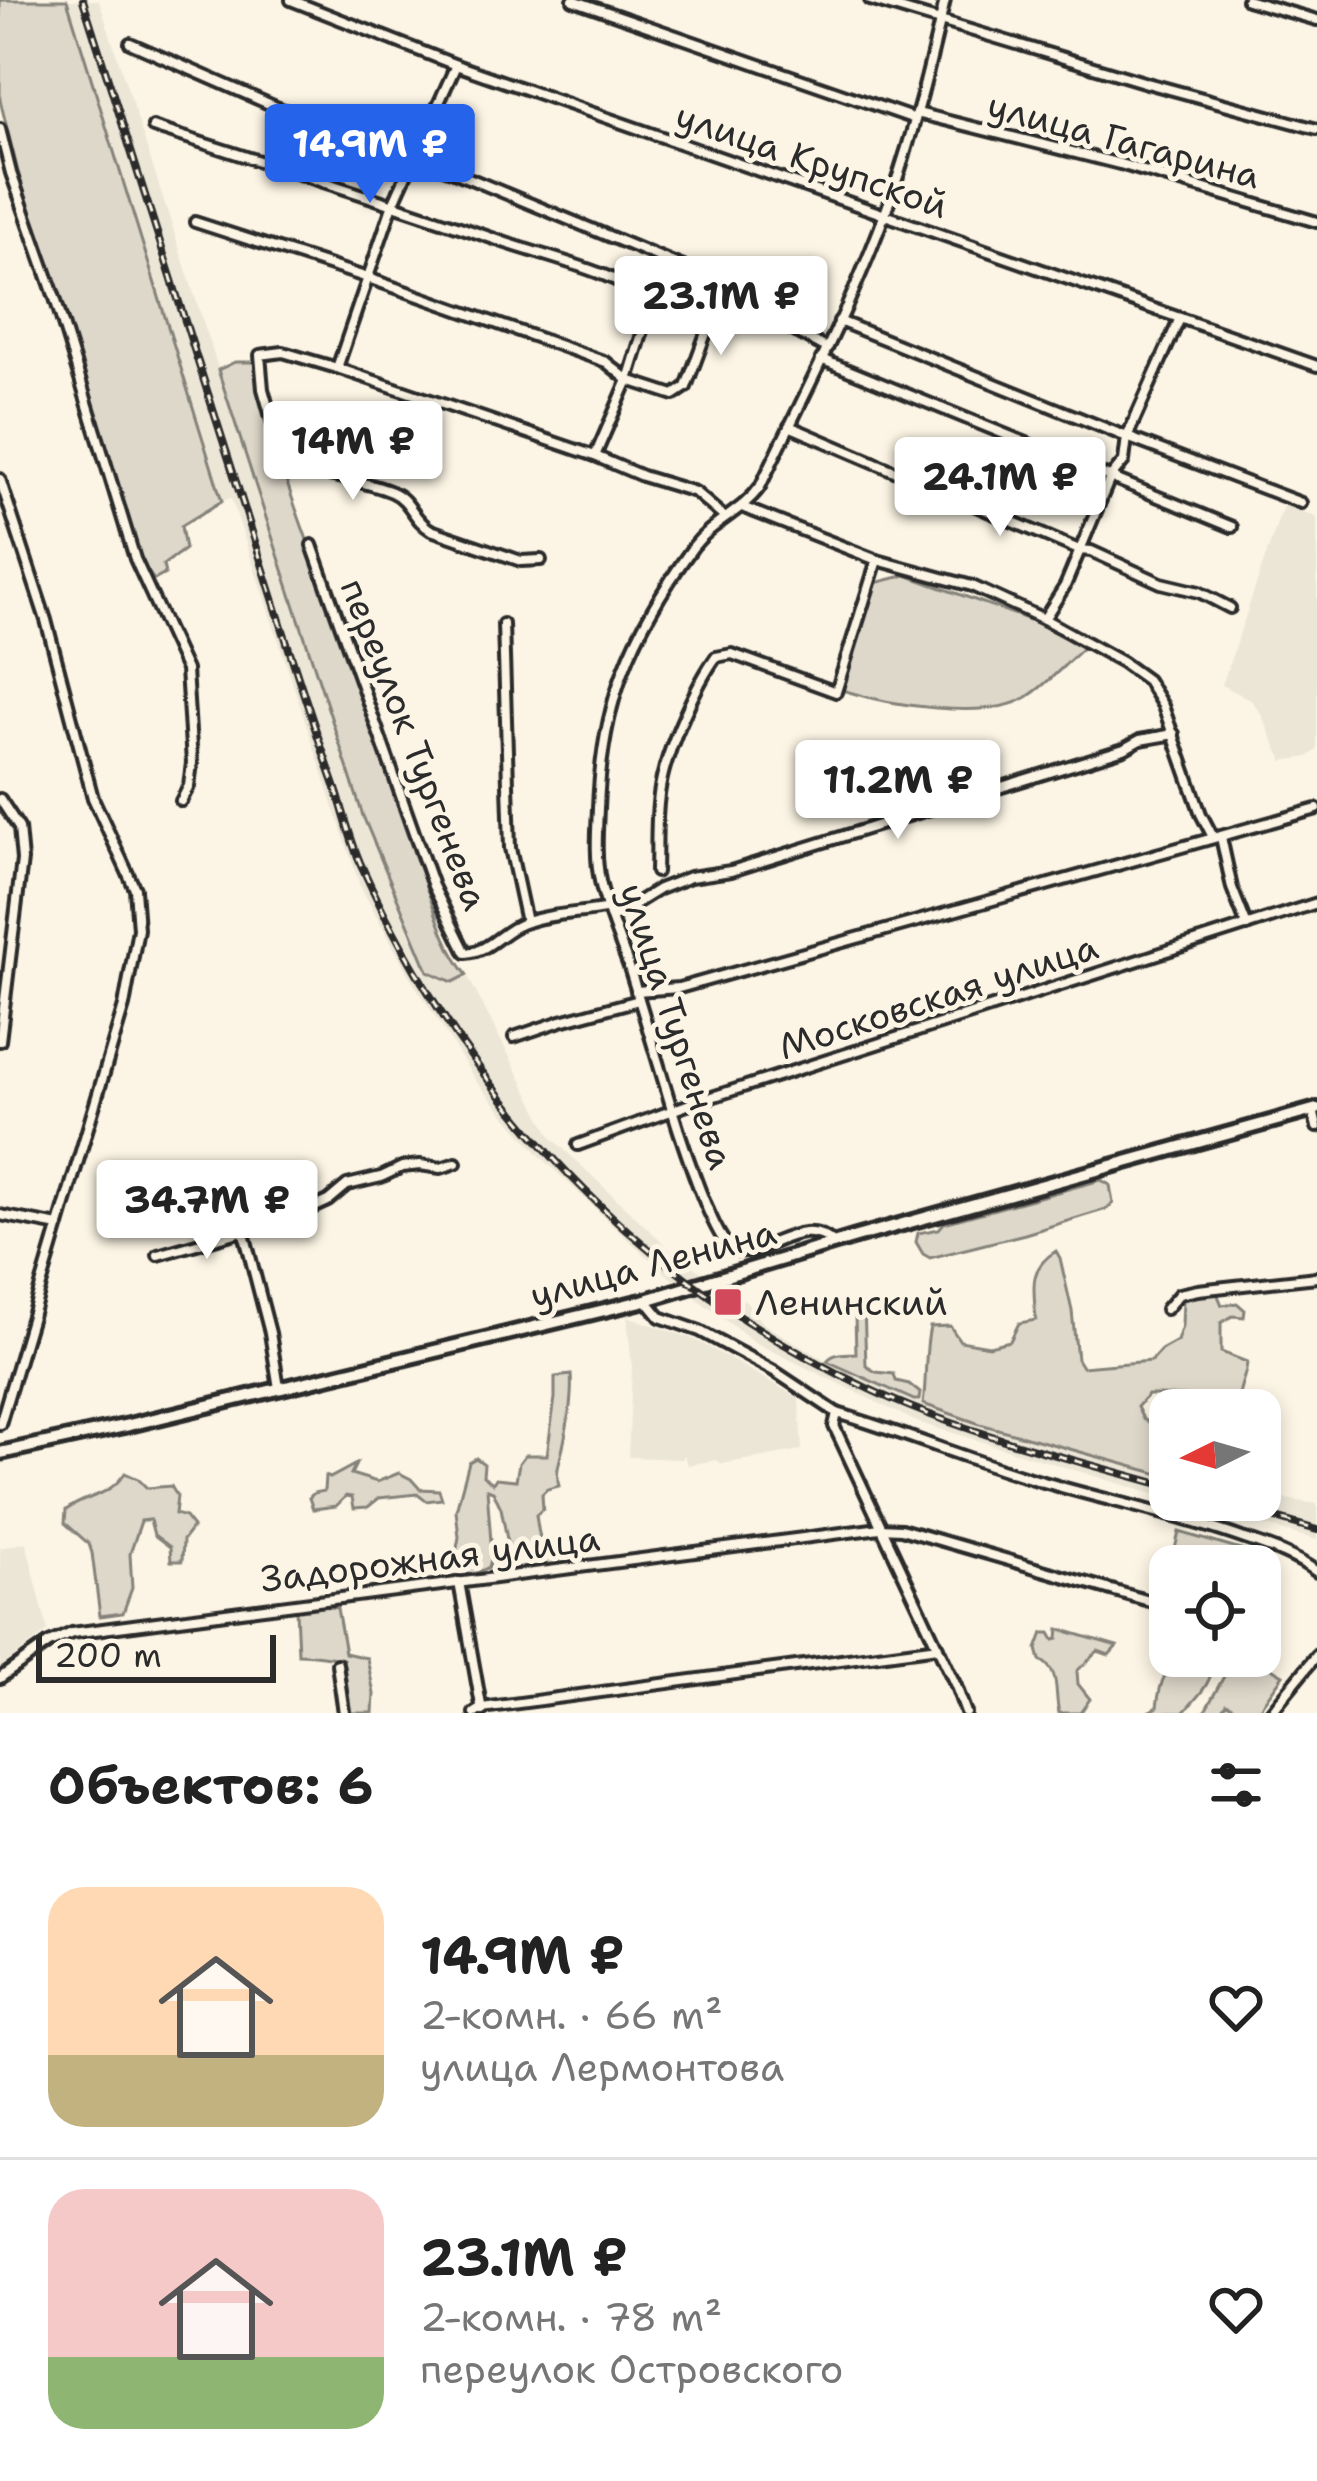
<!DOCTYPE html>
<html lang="ru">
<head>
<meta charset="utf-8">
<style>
  :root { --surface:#fff; --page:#f2f2f2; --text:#222; --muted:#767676; --line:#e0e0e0; --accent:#2563eb }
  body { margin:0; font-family:"Shantell Sans",sans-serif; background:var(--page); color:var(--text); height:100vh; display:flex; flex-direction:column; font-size:45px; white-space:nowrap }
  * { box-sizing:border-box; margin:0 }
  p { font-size:39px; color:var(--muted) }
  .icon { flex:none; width:66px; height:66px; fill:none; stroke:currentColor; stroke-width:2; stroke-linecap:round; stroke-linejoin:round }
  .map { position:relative; height:1713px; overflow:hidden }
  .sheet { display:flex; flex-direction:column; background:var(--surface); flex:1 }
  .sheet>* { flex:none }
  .needle { width:78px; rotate:265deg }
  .buttons { position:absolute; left:1149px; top:1389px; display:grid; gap:24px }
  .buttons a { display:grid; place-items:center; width:132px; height:132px; border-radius:24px; background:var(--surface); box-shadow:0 6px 18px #0003; font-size:60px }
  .scale { position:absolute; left:36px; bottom:30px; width:240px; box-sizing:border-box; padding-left:12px; border:6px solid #2b2b2b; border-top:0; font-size:33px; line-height:42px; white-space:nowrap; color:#2b2b2b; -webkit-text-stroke:9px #fcf5e5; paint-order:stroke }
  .price { position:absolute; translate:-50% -102px; padding:0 27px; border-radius:12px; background:#fff; color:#222; font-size:39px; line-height:78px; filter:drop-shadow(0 3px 6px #0008) }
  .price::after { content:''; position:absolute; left:50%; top:72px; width:36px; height:27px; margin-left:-18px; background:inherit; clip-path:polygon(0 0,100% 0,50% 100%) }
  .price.active { background:var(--accent); color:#fff }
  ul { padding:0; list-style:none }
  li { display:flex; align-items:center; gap:36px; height:300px; padding:0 48px }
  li+li { border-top:3px solid var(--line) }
  li span { display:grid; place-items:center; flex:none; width:336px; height:240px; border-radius:36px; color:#555 }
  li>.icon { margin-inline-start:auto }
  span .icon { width:144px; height:144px; fill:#fffc; stroke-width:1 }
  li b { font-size:51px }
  h2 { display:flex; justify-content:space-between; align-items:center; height:144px; padding:0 48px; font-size:51px }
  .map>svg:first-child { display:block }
  .built { fill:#ece6d7 }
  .green { fill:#ded8ca; stroke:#84827a; stroke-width:3 }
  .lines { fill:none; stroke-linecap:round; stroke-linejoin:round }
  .minor-casing { stroke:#2b2b2b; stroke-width:16 }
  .major-casing { stroke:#2b2b2b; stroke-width:20 }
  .minor { stroke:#fcf5e5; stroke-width:8 }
  .major { stroke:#fcf5e5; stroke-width:10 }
  .rail-casing { stroke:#2b2b2b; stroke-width:8 }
  .rail { stroke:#fcf5e5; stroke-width:3; stroke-dasharray:9; stroke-linecap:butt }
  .poi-dot { fill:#d1495b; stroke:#fcf5e5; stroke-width:4.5 }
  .labels { text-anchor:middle; stroke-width:10; stroke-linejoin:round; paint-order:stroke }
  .street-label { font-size:36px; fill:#2b2b2b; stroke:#fcf5e5 }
  .poi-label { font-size:36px; fill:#2b2b2b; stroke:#fcf5e5; text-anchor:start }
</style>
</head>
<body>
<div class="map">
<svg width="1317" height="1713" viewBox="0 0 1317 1713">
  <rect width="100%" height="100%" fill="#fcf5e5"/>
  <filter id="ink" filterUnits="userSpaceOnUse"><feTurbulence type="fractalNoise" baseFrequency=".00833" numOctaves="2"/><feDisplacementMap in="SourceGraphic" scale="24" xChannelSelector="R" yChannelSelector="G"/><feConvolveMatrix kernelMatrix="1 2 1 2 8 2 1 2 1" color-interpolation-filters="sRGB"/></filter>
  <g filter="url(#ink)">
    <g class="built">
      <polygon points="67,0 99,0 363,816 453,982 467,975 552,1138 678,1257 746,1301 762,1323 827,1361 923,1404 980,1424 1170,1477 1170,1499 917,1422 754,1342 680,1286 621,1233 541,1157 476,1081 413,982 360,886 231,498 222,501"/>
      <polygon points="1284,503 1317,518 1317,750 1308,757 1283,761 1260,712 1251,700 1222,685"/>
      <polygon points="627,1316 696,1340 799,1398 802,1450 722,1464 717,1460 687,1465 684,1454 682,1459 628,1457 632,1368"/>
      <polygon points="1260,1495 1317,1504 1317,1540 1173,1500 1260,1500"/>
      <polygon points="26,1542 48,1631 0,1668 0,1548"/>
    </g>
    <g class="green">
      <polygon points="0,0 67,0 222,501 181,526 185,549 163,565 165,574 154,580 140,561 19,176 0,100"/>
      <path d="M235,362H255C272,461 315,554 346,650C371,725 394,801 422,875C435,909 444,946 467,975L453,982L428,971L363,816L218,370Z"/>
      <path d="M906,575L1030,620L1084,647C1066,663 1048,684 1027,697C987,722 886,704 842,690L875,583Z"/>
      <polygon points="1101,1180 1110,1185 1113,1203 1107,1209 1025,1234 930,1258 923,1254 916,1242 918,1233 939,1229 944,1223"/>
      <path d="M1056,1251L1060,1258L1072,1311L1077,1359L1082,1367L1151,1361L1161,1350L1177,1341L1182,1326L1183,1300L1205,1293H1217L1222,1305L1237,1303L1245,1310L1244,1317L1232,1316L1221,1323V1352L1247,1362C1246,1378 1239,1385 1239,1399L1228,1409C1202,1394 1177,1395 1148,1395L1137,1407L1143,1419L1170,1432V1477L980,1424L923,1404C927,1377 924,1353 930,1327L950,1326L960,1341L989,1346L1010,1341L1019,1323L1036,1320C1034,1289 1027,1269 1056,1251Z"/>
      <path d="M864,1305L866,1366L876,1372L894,1374L896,1381L909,1384L920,1393L919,1400H914L827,1361C834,1352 844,1354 856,1353L855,1315L858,1306Z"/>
      <path d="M571,1375C573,1398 568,1424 563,1447C560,1462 555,1470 559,1486L547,1489L542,1494L543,1509L536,1515C539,1534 539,1554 560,1558L554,1567L539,1563L530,1554L518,1559L510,1555L501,1508L493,1491L487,1489L492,1555L489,1567L469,1577L464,1561L455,1558L459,1537L456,1510L469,1462L476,1458L484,1464L483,1476L493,1483L496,1478L516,1480L519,1463L525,1455H547L555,1398V1377Z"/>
      <polygon points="356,1464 351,1474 377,1482 399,1473 411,1479 420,1489 439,1490 442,1499 426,1501 417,1494 379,1498 368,1507 354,1508 352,1497 346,1496 336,1506 313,1509 309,1498 314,1493 324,1491 325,1476 330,1478"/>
      <path d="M125,1473L138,1479L147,1488L171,1486L177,1496L175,1514L185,1517L193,1527L183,1540L182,1561H171L170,1547L154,1535L150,1520L141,1521L130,1554L132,1588L123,1613L100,1616L92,1553L89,1544L65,1523L66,1510C88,1494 108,1498 125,1473Z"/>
      <polygon points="1179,1532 1251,1553 1254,1566 1171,1566"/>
      <path d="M315,1605L337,1608L345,1653L367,1658L374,1694L373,1713H351L343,1659C327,1657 315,1654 298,1654L296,1610Z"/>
      <path d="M1059,1629L1117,1646L1109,1655L1098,1651L1077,1671L1078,1684L1090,1699L1080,1713H1059C1054,1693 1061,1671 1040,1660L1037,1649L1043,1633H1050L1054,1640L1058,1639Z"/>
      <path d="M1189,1656L1214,1659C1212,1684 1200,1694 1183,1713H1146L1157,1707C1160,1682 1164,1666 1189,1656Z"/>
      <polygon points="1235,1656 1251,1656 1283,1675 1256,1713 1244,1713 1226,1704 1220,1713 1204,1713"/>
    </g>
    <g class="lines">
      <defs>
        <g id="minor">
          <polyline points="291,0 456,65 1317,366"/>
          <polyline points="573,0 915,119"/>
          <polyline points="870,0 1147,83 1317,129"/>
          <polyline points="1247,0 1317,20"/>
          <polyline points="130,43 276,107 454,172 683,267 765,303 779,323 826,348"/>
          <polyline points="917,113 1120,164 1317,222"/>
          <path d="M153,127C271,165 389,202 506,243C554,259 611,271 652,301"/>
          <polyline points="0,129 11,173 55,298 135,559 186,670 192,763 189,786 181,801"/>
          <path d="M195,222L368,278L606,362L628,380L674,395L686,387L709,325C698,309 671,299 652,301"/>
          <polyline points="666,300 683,267"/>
          <polyline points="839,321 1127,437 1301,503"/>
          <polyline points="821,359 1232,527"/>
          <polyline points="337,368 393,204 456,65"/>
          <polyline points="789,426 1079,550 1091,551 1161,583 1199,592 1230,608"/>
          <polyline points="595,456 628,380 652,301"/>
          <polyline points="0,479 46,620 93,798 135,889 138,929 124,1006 0,1424"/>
          <polyline points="742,507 877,560 972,586 1044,619 1122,662 1147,680 1163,706 1201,814 1213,837"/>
          <path d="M312,545L433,886L466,953C491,951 502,930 524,923C551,913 580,914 609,908"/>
          <path d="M541,560L521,561L431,530C413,520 411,500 392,492C359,478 313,476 283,459L263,389L260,355L283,352L337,368L595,456L642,476L695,492L724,517"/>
          <polyline points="1044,619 1065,586 1110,478 1124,461 1127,437 1180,318"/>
          <polyline points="503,624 510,848 526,922"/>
          <polyline points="0,799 19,828 22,860 0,1041"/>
          <polyline points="1221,837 1232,888 1247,926"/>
          <path d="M656,872C657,841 655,808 662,778C670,743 696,685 716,657L732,654L836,692L877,560"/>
          <polyline points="612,918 659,889 690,877 731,871 1124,749 1140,740 1174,734"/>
          <polyline points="636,991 679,988 1317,809"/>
          <polyline points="514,1037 561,1021 639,1000"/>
          <polyline points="1313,1110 1317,1127"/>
          <polyline points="578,1145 690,1104 1317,903"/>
          <polyline points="0,1215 59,1226"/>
          <polyline points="243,1229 270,1333 279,1388"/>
          <path d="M834,1244C802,1210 758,1265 731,1248C711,1236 674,1117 666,1089C654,1049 642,1008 629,967C619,939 606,910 600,881C595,857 597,832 598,808C602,701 631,633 693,547C712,522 742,512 760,487C806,391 857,295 892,194C914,131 930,65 945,0"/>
          <polyline points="158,1255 295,1216 328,1201 347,1185 381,1177 402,1167 420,1165 441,1168 456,1163"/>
          <polyline points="646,1300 660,1317 700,1331 774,1371 837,1413 834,1426 956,1686 966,1713"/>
          <polyline points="1166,1309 1179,1294 1198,1290 1317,1277"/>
          <path d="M837,1413C908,1434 976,1463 1047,1483C1112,1502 1178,1515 1242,1538C1269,1547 1294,1555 1317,1572"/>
          <polyline points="459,1582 482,1711"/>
          <polyline points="337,1664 344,1713"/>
          <polyline points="0,1678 49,1643 72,1633 880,1528 901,1529 1170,1607"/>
          <polyline points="474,1713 482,1708 938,1647"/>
          <polyline points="1270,1713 1317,1655"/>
        </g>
        <polyline id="major" points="0,1453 129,1425 646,1300 856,1237 1317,1109"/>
      </defs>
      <use href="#minor" class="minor-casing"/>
      <use href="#major" class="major-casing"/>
      <use href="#minor" class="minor"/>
      <use href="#major" class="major"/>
      <defs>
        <g id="rail">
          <path d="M83,0C139,176 195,353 251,529C278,614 304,699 334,783C344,811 350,841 362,867C467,1098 638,1280 869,1389C964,1434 1069,1458 1170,1487"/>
          <polyline points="1214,1500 1317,1530"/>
        </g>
      </defs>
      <use href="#rail" class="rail-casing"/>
      <use href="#rail" class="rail"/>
    </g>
  </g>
  <rect class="poi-dot" x="713" y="1287" width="30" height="30" rx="6"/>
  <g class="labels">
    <g class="street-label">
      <text transform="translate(1124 140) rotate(15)" y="13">улица Гагарина</text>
      <text transform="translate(812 160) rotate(19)" y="13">улица Крупской</text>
      <text transform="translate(415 744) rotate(69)" y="13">переулок Тургенева</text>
      <text transform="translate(938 996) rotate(-18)" y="13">Московская улица</text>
      <text transform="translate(677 1026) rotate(72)" y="13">улица Тургенева</text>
      <text transform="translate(653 1263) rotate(-15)" y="13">улица Ленина</text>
      <text transform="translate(430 1558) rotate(-7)" y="13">Задорожная улица</text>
    </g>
    <g class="poi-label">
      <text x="755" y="1315">Ленинский</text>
    </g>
  </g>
</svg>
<div class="buttons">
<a><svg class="needle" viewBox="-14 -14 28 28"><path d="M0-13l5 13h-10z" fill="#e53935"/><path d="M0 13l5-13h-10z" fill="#767676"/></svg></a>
<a><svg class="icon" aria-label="locate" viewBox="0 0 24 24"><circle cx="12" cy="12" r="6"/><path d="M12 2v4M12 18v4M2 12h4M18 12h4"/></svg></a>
</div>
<div class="scale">200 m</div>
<b class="price active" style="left:370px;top:206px">14.9M ₽</b>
<b class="price" style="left:721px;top:358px">23.1M ₽</b>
<b class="price" style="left:353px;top:503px">14M ₽</b>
<b class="price" style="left:1000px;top:539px">24.1M ₽</b>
<b class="price" style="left:898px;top:842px">11.2M ₽</b>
<b class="price" style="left:207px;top:1262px">34.7M ₽</b>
</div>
<section class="sheet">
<h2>Объектов: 6<svg class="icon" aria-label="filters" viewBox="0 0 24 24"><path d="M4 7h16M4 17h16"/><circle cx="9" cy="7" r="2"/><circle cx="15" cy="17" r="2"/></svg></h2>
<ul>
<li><span style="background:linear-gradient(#ffd9b3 70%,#c2b280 0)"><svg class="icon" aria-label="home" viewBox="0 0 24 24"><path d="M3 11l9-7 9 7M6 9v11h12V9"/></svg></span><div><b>14.9M ₽</b><p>2-комн. · 66 m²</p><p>улица Лермонтова</p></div><svg class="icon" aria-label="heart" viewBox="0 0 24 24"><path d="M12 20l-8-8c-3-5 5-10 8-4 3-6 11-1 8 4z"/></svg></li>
<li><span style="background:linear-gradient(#f6c9c9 70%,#8fb573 0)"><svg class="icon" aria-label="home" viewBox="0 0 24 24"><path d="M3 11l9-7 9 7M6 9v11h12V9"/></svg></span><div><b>23.1M ₽</b><p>2-комн. · 78 m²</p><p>переулок Островского</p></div><svg class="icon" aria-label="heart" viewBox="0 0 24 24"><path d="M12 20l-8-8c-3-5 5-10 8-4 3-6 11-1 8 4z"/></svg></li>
</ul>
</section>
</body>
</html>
